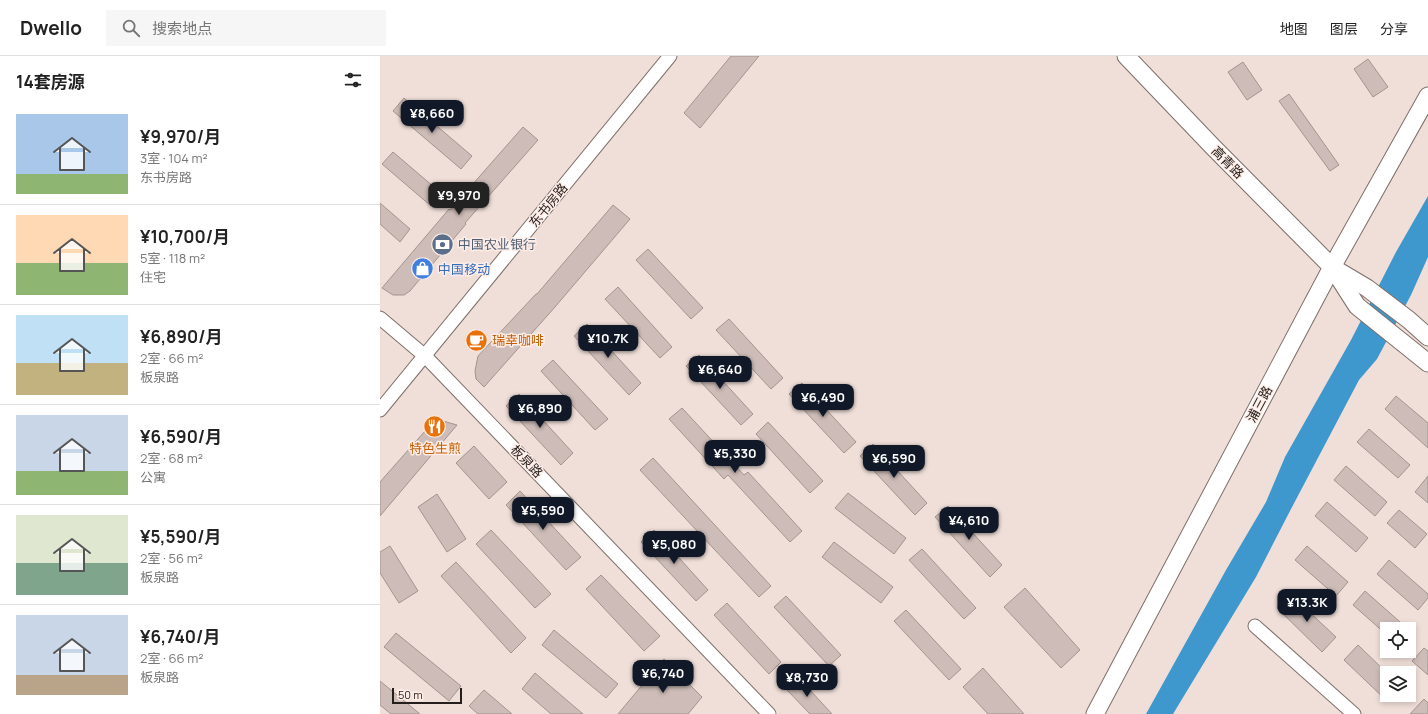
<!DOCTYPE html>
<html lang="zh">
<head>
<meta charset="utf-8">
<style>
  :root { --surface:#fff; --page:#f6f6f6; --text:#222; --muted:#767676; --line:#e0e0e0; --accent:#111827 }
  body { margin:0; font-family:Manrope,"Noto Sans SC",sans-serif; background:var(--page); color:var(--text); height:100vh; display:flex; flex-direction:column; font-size:15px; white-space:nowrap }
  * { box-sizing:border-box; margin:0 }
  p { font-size:13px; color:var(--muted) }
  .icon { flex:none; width:22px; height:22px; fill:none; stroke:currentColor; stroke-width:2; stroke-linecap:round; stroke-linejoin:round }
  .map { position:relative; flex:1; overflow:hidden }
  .panel { display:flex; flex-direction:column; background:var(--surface); width:380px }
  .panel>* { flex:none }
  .controls { position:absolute; left:1000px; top:566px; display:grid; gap:8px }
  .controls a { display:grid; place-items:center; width:36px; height:36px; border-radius:0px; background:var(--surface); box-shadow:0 2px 6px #0003; font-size:20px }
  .scale { position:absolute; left:12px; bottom:10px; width:70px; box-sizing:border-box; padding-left:4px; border:2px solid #241e1c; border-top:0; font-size:11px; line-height:14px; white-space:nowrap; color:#241e1c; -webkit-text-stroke:3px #fdede6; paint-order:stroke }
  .price { position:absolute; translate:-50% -34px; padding:0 9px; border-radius:8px; background:var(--accent); color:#fff; font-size:13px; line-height:26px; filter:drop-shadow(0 1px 2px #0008) }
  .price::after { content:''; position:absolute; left:50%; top:24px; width:12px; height:9px; margin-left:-6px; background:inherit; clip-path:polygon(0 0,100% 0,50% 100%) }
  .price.current { background:#222; color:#fff }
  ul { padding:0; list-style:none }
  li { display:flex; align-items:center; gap:12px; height:100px; padding:0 16px }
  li+li { border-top:1px solid var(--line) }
  li span { display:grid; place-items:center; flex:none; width:112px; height:80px; border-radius:0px; color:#555 }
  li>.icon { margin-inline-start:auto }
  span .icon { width:48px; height:48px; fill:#fffc; stroke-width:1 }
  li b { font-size:17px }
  h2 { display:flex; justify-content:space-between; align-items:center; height:48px; padding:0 16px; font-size:17px }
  header { display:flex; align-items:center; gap:24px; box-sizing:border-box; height:56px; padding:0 20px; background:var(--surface); border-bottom:1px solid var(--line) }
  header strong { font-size:19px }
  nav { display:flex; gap:22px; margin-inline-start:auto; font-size:14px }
  .search { width:280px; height:36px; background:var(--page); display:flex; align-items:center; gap:10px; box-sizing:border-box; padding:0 14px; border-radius:0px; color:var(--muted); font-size:15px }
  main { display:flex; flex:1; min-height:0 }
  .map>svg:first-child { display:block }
  .water { fill:#3e98cd }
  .building { fill:#cdbcb7; stroke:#a3948e }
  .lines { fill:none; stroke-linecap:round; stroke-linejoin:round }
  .minor-casing { stroke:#7d6f69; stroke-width:15 }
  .major-casing { stroke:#7d6f69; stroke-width:19 }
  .minor { stroke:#fff; stroke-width:13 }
  .major { stroke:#fff; stroke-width:17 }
  .labels { text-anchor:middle; stroke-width:3; stroke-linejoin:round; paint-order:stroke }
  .street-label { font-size:13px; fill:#241e1c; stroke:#fdede6 }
  .service-label { font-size:13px; fill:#4e5e75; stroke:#fdede6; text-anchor:start }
  .shop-label { font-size:13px; fill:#366cbe; stroke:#fdede6; text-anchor:start }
  .food-label { font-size:13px; fill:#c56008; stroke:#fdede6; text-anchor:start }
</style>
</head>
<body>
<header>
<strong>Dwello</strong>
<div class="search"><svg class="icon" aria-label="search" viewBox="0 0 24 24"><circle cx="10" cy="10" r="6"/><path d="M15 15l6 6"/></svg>搜索地点</div>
<nav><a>地图</a><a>图层</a><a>分享</a></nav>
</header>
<main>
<section class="panel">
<h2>14套房源<svg class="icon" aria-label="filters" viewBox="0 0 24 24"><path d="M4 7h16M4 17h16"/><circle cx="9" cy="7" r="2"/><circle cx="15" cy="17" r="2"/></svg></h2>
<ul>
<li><span style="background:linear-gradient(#a9c7e8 75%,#8fb573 0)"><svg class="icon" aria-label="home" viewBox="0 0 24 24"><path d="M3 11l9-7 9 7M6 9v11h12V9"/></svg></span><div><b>¥9,970/月</b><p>3室 · 104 m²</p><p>东书房路</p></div></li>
<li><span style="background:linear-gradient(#ffd9b3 60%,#8fb573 0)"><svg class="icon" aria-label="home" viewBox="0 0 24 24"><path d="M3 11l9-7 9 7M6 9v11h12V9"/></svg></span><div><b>¥10,700/月</b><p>5室 · 118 m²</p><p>住宅</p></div></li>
<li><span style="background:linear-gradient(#bfe0f5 60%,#c2b280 0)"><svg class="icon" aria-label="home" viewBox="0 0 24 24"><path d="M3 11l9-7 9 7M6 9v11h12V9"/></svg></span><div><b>¥6,890/月</b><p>2室 · 66 m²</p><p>板泉路</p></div></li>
<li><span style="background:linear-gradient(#c9d6e8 70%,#8fb573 0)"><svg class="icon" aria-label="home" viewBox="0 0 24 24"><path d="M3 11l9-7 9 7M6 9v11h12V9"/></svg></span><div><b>¥6,590/月</b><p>2室 · 68 m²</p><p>公寓</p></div></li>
<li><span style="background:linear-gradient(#dfe7d0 60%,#7fa58c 0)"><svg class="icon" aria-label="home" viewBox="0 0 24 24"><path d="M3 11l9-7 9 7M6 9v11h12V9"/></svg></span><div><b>¥5,590/月</b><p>2室 · 56 m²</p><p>板泉路</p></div></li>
<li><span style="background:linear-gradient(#c9d6e8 75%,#b9a48a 0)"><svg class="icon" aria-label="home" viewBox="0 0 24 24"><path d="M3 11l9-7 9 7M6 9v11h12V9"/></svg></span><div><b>¥6,740/月</b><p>2室 · 66 m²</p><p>板泉路</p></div></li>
</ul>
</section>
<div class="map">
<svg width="1048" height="658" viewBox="0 0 1048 658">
  <rect width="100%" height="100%" fill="#f0dfd9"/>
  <polygon class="water" points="1048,140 1048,201 1031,239 997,303 979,324 911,453 876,521 793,658 766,658 846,514 886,446 905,401 971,284 1016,196"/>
  <g class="building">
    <polygon points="351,0 379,0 320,72 304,57"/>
    <polygon points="988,3 1008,31 993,41 974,13"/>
    <polygon points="863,6 882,34 867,44 848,16"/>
    <polygon points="909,38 959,109 950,115 899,45"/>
    <polygon points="24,42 92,100 81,113 13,55"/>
    <polygon points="143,71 158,84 85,167 86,168 30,235 24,239 13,239 2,232 69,153 70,154"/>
    <polygon points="13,96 61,137 51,150 2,108"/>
    <polygon points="0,147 30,173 20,186 0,168"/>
    <polygon points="233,149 250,163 175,251 104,331 96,323 95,315 98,300 156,238 157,238"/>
    <polygon points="268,193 323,252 311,263 256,204"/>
    <polygon points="238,231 292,291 280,302 225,243"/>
    <polygon points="349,263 403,322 391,333 336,274"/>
    <polygon points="207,268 261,327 249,339 194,280"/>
    <polygon points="319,299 373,358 361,369 306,310"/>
    <polygon points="173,304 228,363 215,374 161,315"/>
    <polygon points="422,327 476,386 464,397 409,338"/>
    <polygon points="139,338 193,397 181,409 126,350"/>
    <polygon points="1016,340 1048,367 1048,392 1005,353"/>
    <polygon points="302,352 364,419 368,416 422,475 410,486 348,419 344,423 289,363"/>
    <polygon points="63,365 77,369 0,460 0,426 53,366"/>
    <polygon points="388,366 443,425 430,437 376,378"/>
    <polygon points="989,373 1030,409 1018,422 977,386"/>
    <polygon points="493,388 547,447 535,459 480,400"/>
    <polygon points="94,390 127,426 109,443 76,407"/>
    <polygon points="273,402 391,530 379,541 260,414"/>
    <polygon points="966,410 1007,446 995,460 954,424"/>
    <polygon points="1048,420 1048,447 1035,436"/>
    <polygon points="140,435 201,501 186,514 126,449"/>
    <polygon points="468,437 526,482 514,498 455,452"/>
    <polygon points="57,438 86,483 67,496 38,451"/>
    <polygon points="947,446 988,482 976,496 935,460"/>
    <polygon points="568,450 622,509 610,521 555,461"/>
    <polygon points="1019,454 1047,478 1035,492 1007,467"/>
    <polygon points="111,474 171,538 155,552 96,488"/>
    <polygon points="274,474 328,534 316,545 261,486"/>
    <polygon points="454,486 513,531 501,547 442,501"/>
    <polygon points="10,490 38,535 19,547 0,517 0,496"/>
    <polygon points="927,490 968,526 956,540 915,504"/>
    <polygon points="542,493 596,552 584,563 529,504"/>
    <polygon points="1009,504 1048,538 1048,542 1038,554 997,518"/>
    <polygon points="76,506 146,582 131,597 61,520"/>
    <polygon points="221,519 280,580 264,595 206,533"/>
    <polygon points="645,532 700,594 681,612 624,551"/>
    <polygon points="985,535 1028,573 1007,573 1007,579 973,549"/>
    <polygon points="910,538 956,581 942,596 897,552"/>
    <polygon points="406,540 461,599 449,610 394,551"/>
    <polygon points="347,547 401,606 389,618 334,559"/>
    <polygon points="526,554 581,613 569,624 514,565"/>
    <polygon points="174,574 238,628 226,642 162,589"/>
    <polygon points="16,577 81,630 69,645 4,591"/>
    <polygon points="978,589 1007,617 1007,645 964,604"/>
    <polygon points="1044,592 1048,595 1048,619 1032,605"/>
    <polygon points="284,603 322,641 308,658 238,658"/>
    <polygon points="603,612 644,658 608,658 583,631"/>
    <polygon points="155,617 203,658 171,658 142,633"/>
    <polygon points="419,622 452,658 430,658 406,633"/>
    <polygon points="0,625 40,658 11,658 0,649"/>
    <polygon points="104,634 132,658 98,658 89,650"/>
    <polygon points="1044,643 1048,647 1048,658 1030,658"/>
  </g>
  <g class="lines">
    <defs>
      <g id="minor">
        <polyline points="0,262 45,300 389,658"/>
        <polyline points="0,354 290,0"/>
        <polyline points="875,570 974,658"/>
      </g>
      <g id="major">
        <polyline points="746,0 833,91 952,211 977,250 1048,307"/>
        <polyline points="955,213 987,232 1029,264 1048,281"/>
        <polyline points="715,658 952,211 1048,40"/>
      </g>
    </defs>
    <use href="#minor" class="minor-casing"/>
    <use href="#major" class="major-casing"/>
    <use href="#minor" class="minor"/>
    <use href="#major" class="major"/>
  </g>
  <defs>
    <symbol id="bank-disc" viewBox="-11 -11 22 22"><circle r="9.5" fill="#5c6f8a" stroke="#fdede6"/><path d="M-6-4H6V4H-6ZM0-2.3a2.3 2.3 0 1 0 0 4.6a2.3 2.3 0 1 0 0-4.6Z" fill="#fff"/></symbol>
    <symbol id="shop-disc" viewBox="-11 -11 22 22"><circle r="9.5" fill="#3f7fe0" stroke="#fdede6"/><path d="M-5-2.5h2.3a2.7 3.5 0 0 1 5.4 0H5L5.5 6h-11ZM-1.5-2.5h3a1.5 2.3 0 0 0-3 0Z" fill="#fff"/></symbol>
    <symbol id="cafe-disc" viewBox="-11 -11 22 22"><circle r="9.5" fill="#e8710a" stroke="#fdede6"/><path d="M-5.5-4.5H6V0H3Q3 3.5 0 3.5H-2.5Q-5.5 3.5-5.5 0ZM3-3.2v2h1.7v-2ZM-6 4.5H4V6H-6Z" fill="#fff"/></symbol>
    <symbol id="restaurant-disc" viewBox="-11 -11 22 22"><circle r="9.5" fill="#e8710a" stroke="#fdede6"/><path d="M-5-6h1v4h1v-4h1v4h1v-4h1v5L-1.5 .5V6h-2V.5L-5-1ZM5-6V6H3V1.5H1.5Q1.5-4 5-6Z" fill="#fff"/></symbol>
  </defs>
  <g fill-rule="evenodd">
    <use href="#bank-disc" x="50" y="176" width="25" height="25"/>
    <use href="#shop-disc" x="30" y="200" width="25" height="25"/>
    <use href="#cafe-disc" x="84" y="272" width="25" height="25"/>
    <use href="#restaurant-disc" x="42" y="358" width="25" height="25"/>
  </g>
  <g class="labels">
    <g class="street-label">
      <text transform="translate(848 106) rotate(45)" y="5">高青路</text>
      <text transform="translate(168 149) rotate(-51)" y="5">东书房路</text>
      <text transform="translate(879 348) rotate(-62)" y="5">浦三路</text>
      <text transform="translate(147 405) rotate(46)" y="5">板泉路</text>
    </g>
    <g class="service-label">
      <text x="78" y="193">中国农业银行</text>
    </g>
    <g class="shop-label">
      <text x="58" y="218">中国移动</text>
    </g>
    <g class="food-label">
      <text x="112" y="289">瑞幸咖啡</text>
      <text x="55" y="397" text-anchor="middle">特色生煎</text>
    </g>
  </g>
</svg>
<div class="controls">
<a><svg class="icon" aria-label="locate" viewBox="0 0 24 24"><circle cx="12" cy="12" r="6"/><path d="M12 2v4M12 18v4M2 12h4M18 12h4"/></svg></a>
<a><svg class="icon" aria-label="layers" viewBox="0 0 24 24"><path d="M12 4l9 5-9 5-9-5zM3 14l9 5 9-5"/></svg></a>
</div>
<div class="scale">50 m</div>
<b class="price" style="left:52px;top:78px">¥8,660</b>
<b class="price current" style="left:79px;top:160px">¥9,970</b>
<b class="price" style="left:228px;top:303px">¥10.7K</b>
<b class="price" style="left:340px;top:334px">¥6,640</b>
<b class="price" style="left:443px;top:362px">¥6,490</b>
<b class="price" style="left:160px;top:373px">¥6,890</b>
<b class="price" style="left:355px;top:418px">¥5,330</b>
<b class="price" style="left:514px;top:423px">¥6,590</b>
<b class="price" style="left:163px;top:475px">¥5,590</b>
<b class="price" style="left:589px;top:485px">¥4,610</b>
<b class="price" style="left:294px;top:509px">¥5,080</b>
<b class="price" style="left:927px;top:567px">¥13.3K</b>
<b class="price" style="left:283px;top:638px">¥6,740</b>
<b class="price" style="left:427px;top:642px">¥8,730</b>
</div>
</main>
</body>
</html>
